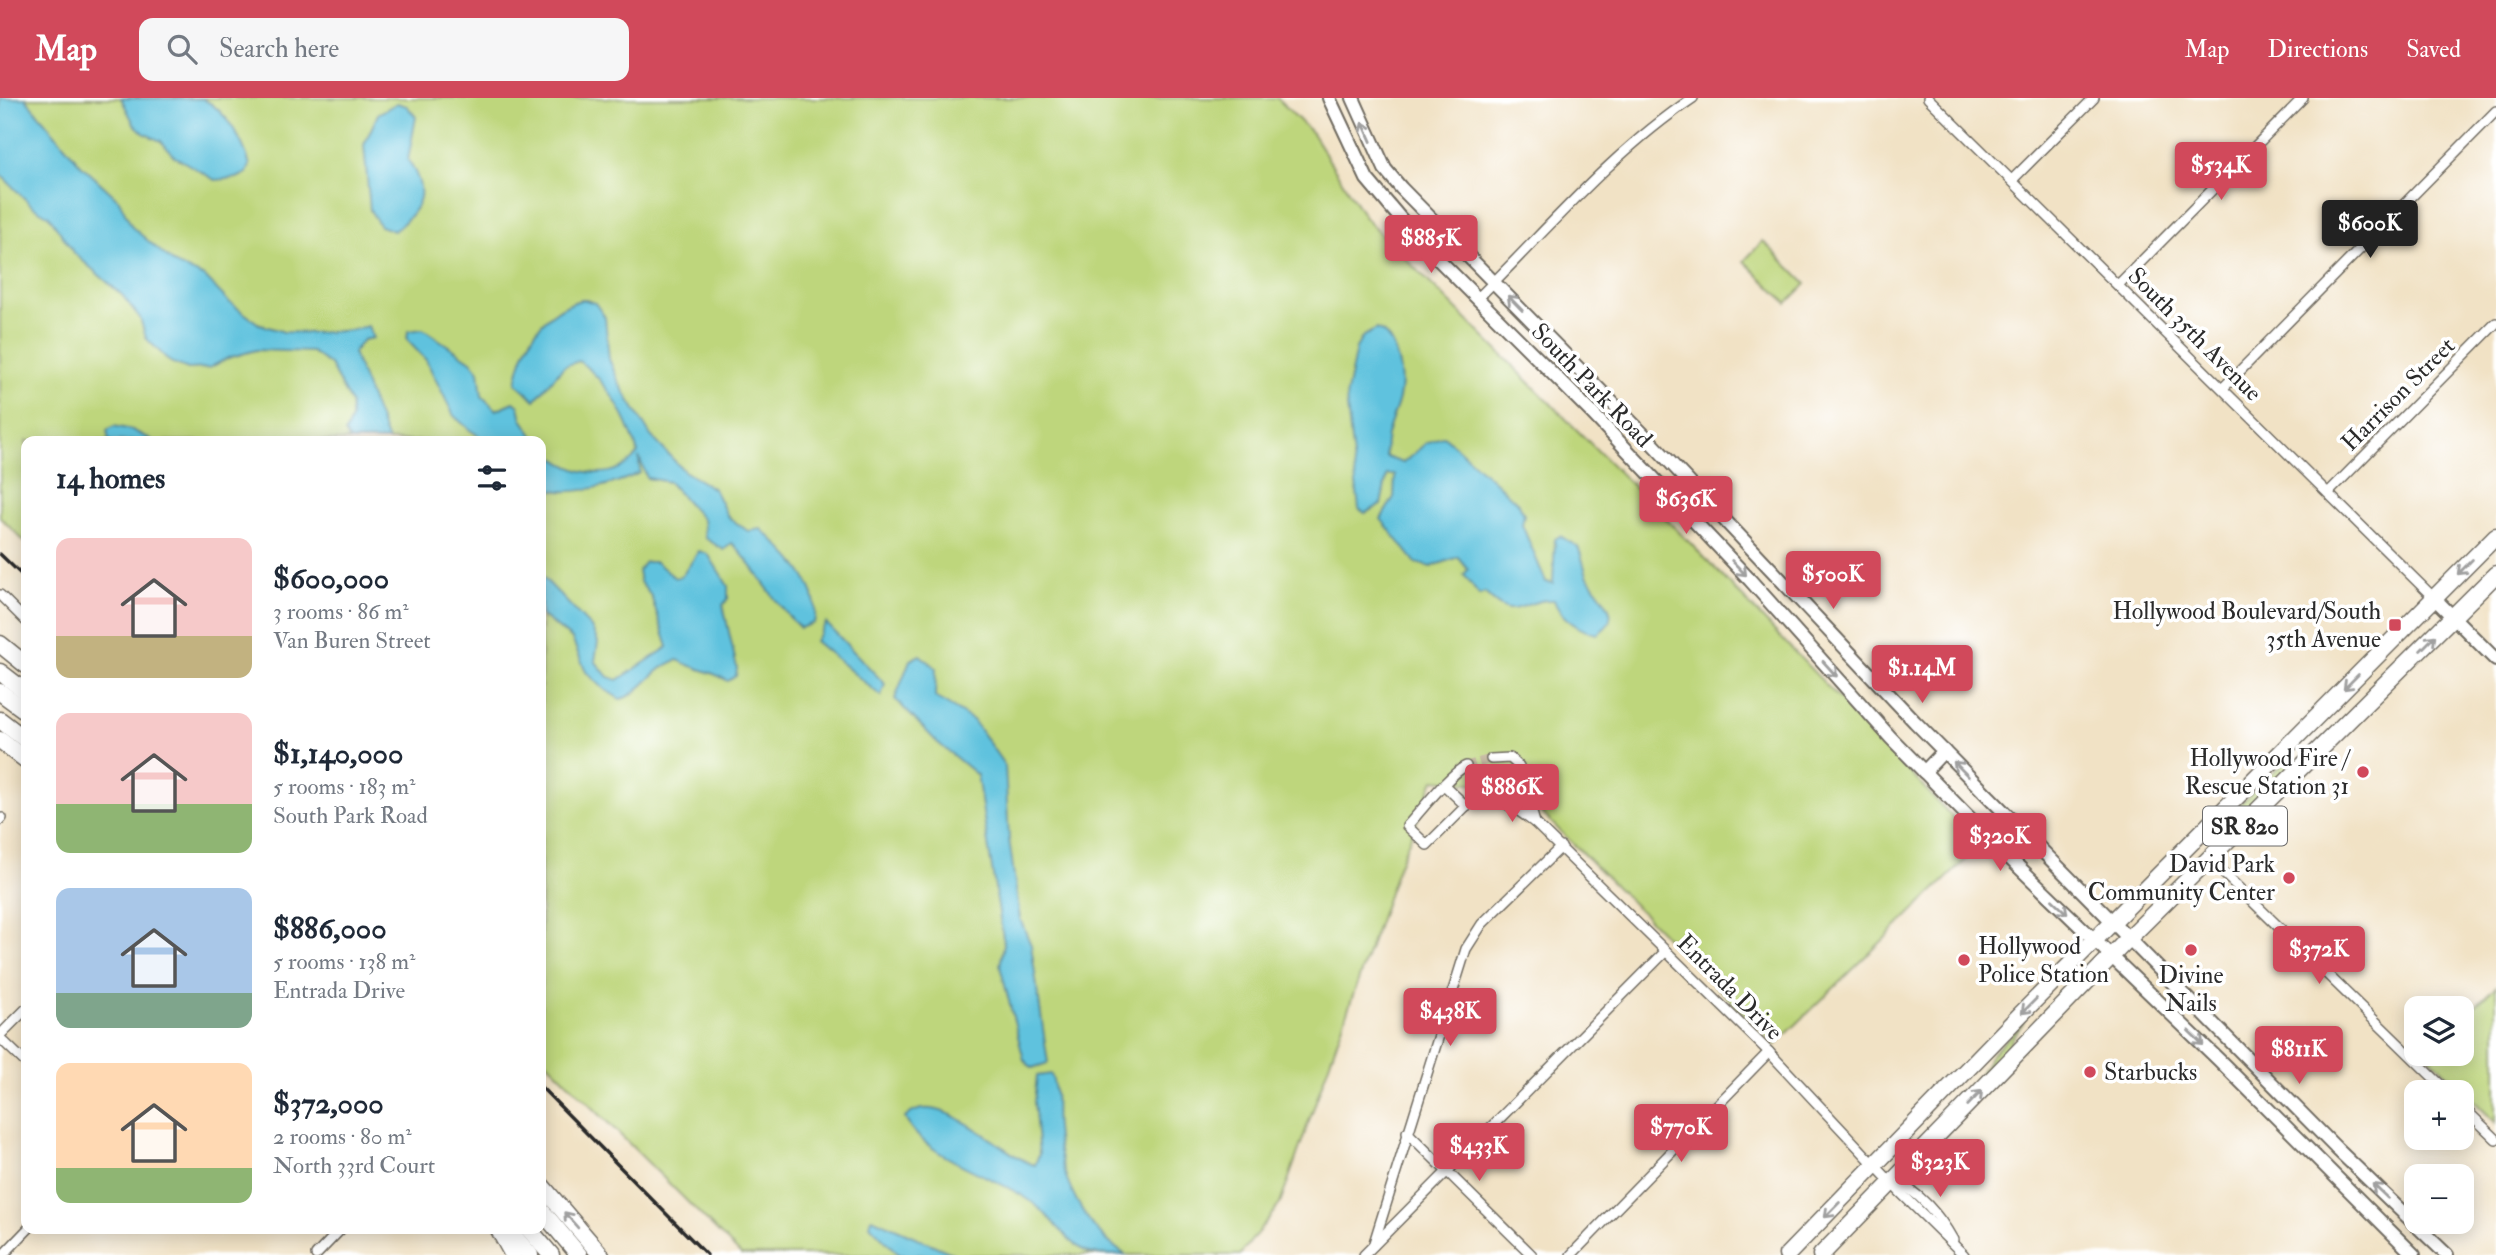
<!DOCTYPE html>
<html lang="en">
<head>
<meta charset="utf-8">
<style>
  :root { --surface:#fff; --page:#f6f6f7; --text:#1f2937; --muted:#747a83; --accent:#d1495b }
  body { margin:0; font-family:"IM FELL Double Pica",serif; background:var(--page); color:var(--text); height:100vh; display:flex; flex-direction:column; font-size:26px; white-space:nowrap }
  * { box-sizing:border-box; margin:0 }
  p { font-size:23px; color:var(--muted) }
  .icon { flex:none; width:38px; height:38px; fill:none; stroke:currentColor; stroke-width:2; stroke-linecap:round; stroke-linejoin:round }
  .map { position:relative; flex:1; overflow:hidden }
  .details { position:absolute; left:21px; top:338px; width:525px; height:798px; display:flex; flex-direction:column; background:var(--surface); border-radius:14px; box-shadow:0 4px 18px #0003 }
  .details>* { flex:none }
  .buttons { position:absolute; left:2404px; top:898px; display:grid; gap:14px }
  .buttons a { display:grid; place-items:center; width:70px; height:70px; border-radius:14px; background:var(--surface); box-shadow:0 4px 18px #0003; font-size:35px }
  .price { position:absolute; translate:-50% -60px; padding:0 16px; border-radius:7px; background:var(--accent); color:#fff; font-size:23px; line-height:46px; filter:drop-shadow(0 2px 4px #0008) }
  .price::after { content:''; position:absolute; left:50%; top:42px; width:21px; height:16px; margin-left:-10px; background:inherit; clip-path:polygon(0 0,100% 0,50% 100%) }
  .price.selected { background:#222; color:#fff }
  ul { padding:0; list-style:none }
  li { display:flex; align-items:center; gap:21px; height:175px; padding:0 35px }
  li span { display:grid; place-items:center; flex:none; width:196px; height:140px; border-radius:14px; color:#555 }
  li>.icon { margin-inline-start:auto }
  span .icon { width:84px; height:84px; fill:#fffc; stroke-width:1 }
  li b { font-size:30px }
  h2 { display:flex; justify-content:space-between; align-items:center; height:84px; padding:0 35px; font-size:30px }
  header { display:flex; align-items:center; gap:42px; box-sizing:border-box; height:98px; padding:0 35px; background:var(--accent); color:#fff }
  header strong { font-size:33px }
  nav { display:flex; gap:38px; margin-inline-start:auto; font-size:24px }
  .search { width:490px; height:63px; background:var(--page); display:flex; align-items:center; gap:18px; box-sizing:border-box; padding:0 24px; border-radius:14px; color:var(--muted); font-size:26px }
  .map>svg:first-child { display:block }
  .green { fill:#bed67b; stroke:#748053; stroke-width:2 }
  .water { fill:#5fc2de; stroke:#457684; stroke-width:2 }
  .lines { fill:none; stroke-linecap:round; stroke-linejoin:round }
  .street-tunnel { stroke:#c9bda6; stroke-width:9; stroke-dasharray:9 4.5; stroke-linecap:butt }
  .street-casing { stroke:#706b61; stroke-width:12 }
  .secondary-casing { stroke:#706b61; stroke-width:16 }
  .highway-casing { stroke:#706b61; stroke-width:19 }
  .street { stroke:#fff; stroke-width:9 }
  .secondary { stroke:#fff; stroke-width:12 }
  .highway { stroke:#fff; stroke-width:16 }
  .rail { stroke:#2b2b2b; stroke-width:3.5 }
  .oneway { stroke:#a0a0a0 }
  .poi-dot { fill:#d1495b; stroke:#fff; stroke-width:2.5 }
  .labels { text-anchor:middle; stroke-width:7; stroke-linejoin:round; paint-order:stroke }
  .shield { fill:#fff; stroke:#6b6b6b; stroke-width:2 }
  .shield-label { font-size:23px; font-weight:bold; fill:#2b2b2b }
  .street-label { font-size:24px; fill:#2b2b2b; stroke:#fff }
  .poi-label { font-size:24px; fill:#2b2b2b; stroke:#fff; text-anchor:end }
</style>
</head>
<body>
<header>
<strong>Map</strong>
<div class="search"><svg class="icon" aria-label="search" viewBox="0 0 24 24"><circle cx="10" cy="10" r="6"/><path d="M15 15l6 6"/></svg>Search here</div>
<nav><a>Map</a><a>Directions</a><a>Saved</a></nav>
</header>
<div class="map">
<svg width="2496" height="1157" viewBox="0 0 2496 1157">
  <rect width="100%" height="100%" fill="#fff"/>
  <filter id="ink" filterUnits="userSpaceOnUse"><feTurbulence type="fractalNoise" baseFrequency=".0143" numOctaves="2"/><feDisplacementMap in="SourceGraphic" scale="14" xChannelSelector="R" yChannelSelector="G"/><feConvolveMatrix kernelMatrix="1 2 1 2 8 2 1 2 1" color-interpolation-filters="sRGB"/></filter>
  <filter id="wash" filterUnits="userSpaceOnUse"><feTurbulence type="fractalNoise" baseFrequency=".00686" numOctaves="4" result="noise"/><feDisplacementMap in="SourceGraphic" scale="28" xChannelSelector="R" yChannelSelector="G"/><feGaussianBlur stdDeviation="1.57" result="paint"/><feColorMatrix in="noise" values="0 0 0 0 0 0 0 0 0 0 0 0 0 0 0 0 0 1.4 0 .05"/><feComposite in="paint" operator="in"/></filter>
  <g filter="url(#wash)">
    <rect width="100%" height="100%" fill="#f1e2c5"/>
    <g class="green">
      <polygon points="0,0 1277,0 1312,35 1366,121 1703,458 1980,748 1775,947 1516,689 1434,682 1398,769 1280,1106 1240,1157 741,1157 541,958 541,343 26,343 26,445 0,419"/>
      <polygon points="1763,143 1806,186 1787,205 1744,163"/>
      <polygon points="2288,662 2293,666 2203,754 2231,714"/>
      <polygon points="2496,888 2496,1025 2427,956 2462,956 2462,921"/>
      <polygon points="2024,923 1998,963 1970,992 1991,957"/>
    </g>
    <g class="water">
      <polygon points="0,0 25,0 81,67 119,102 132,129 175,166 205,179 228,203 259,226 284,234 314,235 353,232 368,228 373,240 363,242 353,255 388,343 350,343 345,335 351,321 351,306 330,267 312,254 256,252 228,260 209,270 188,271 170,264 146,240 140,220 122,197 75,156 49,118 32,108 0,76"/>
      <path d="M121,0C137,0 191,0 203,1C226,12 243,43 250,67L247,75L237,80L215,82L174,58L161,43L145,36L134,26Z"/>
      <path d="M397,5L407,8L416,19L408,62C429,93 423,110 394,133L380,128L370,112L364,47L378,16Z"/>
      <path d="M583,201L595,205L605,219L609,261L620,287L651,338L684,373L714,391L728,419L748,433L761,431C786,453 823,487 814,525L800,530C773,505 758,471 732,445L724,452L705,440L703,422L669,384L647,380L639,359L640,375C614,387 568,400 541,389V347C564,375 612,389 638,355C627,319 609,285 579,263L564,268L535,302L516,285C524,243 541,214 583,201Z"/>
      <polygon points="423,231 471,263 479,273 482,298 496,312 514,304 519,308 522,321 537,343 486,343 470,332 454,318 426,262 407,242 408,233"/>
      <path d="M1377,231C1397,239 1404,280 1399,300C1394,321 1383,335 1386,359L1403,365L1426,345L1444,338L1519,406L1524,416L1522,427L1546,484L1553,485L1555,441L1560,438L1578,449C1583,459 1584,472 1589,481C1599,498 1627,518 1597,536C1580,533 1559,519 1554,502C1521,500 1516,528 1485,495L1479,497L1464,477L1468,471L1458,459L1431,469L1416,465L1381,421L1394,399L1395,377H1387L1381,407L1365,415L1359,411L1346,300L1356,250L1363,238Z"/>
      <polygon points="114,328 132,332 154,343 109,343 107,332"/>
      <path d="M699,453L708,456L728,488V501L723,507L737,570L736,578L728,583C711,572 695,572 678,562C653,569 641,597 620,601L604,591L586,574L572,541L541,517V477L591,529L598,544L595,563L608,579L618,582L668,549L651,498L640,484L638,473L645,464H656L675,480L682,478Z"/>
      <polygon points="826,525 885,586 881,598 815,543"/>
      <polygon points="920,557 936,570 935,599 973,622 1005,668 1009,741 1020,821 1031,847 1048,965 1032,970 1024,962 1000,868 1004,846 977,677 937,644 895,601 910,562"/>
      <path d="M1051,976C1058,995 1054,1009 1056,1029C1059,1078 1083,1130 1126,1157C1115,1157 1099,1157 1089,1155C1067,1145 1053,1120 1033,1105C999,1078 925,1062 905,1020C938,985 1005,1060 1035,1067L1039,1056L1034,1004L1037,978Z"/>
      <polygon points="872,1120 956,1157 899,1157 870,1127"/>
    </g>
  </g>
  <g filter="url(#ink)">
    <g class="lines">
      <polyline class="street-tunnel" points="1466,668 1491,661"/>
      <defs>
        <g id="street">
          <polyline points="1928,0 2434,500"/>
          <polyline points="2012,82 2094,0"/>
          <polyline points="2118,187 2303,0"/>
          <path d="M1478,200C1547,132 1612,54 1693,0"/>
          <polyline points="2223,290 2496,13"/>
          <polyline points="2328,395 2496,225"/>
          <polyline points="0,497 26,523"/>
          <polyline points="1491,661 1510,660 1519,668 1535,725"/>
          <path d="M1445,688L1466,708L1427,747L1407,728C1421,713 1450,675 1466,668"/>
          <polyline points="1508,704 1525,687"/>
          <path d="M1466,708C1494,692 1513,708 1535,725L1769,954L1899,1093L1964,1157"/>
          <polyline points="0,722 2,720"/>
          <polyline points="2210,762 2448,994"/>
          <polyline points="0,937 26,911"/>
          <polyline points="0,940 26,965"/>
          <polyline points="2462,1008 2496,1041"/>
          <polyline points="1407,1034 1532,1157"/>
          <path d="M1894,1084C1918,1091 1941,1120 1953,1142"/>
          <polyline points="1374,1147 1666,853"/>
          <polyline points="3,1157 29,1130"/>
          <polyline points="316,1157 342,1130"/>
          <polyline points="1364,1157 1373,1148 1466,851 1482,826 1561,749"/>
          <polyline points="1571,1157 1769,954"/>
        </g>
        <g id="secondary">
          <polyline points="1329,0 1367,81 1416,139 1591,314 1750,482 1891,640 1997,748 2219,962 2414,1157"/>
          <polyline points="1353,0 1385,71 1401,90 1652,345 1915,624 2337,1051 2447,1157"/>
          <polyline points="2434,500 2496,562"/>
          <polyline points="1924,674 1944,653"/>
        </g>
        <g id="highway">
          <polyline points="0,546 26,567"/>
          <polyline points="0,574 26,594"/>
          <polyline points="0,594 26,613"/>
          <polyline points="0,622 26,642"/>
          <polyline points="0,642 26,662"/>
          <polyline points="541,1087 601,1157"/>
          <polyline points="541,1112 579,1157"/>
          <polyline points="498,1130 513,1157"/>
          <polyline points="507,1130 530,1157"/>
          <polyline points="528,1130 551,1157"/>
          <polyline points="1787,1157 2020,917 2496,438"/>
          <polyline points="1821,1157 2129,840 2496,476"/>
        </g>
      </defs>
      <use href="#street" class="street-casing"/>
      <use href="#secondary" class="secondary-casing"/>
      <use href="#highway" class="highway-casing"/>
      <use href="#street" class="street"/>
      <use href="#secondary" class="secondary"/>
      <use href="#highway" class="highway"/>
      <g class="rail">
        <polyline points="0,456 26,481"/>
        <polyline points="541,989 707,1157"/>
      </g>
    </g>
    <defs><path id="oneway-shaft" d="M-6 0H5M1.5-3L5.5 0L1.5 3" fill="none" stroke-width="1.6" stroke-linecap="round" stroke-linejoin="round" transform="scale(1.75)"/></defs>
    <g class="oneway">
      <use href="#oneway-shaft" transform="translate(1367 34) rotate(-114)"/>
      <use href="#oneway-shaft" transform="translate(1515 205) rotate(-134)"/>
      <use href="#oneway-shaft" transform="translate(2465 469) rotate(135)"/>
      <use href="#oneway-shaft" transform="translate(1739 470) rotate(46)"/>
      <use href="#oneway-shaft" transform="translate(2428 545) rotate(-45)"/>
      <use href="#oneway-shaft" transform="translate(1830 571) rotate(48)"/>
      <use href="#oneway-shaft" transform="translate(2351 584) rotate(135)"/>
      <use href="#oneway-shaft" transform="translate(1961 671) rotate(-135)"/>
      <use href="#oneway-shaft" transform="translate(2060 809) rotate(44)"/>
      <use href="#oneway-shaft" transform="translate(2029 908) rotate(135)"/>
      <use href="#oneway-shaft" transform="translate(2196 940) rotate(44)"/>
      <use href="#oneway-shaft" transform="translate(1975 1000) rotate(-46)"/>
      <use href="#oneway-shaft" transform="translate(2380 1093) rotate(-136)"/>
      <use href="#oneway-shaft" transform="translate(1832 1112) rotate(135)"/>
      <use href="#oneway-shaft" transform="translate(571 1122) rotate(-131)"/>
    </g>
  </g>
  <g class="poi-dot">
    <rect x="2388" y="520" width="14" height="14" rx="3.5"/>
    <circle cx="2363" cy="674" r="7"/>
    <circle cx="2289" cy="780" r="7"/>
    <circle cx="2191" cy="852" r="7"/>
    <circle cx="1964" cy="862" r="7"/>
    <circle cx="2090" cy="974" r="7"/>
  </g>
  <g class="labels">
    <rect class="shield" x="2203" y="708.5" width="84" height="39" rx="5"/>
    <g class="shield-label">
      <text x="2245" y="736">SR 820</text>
    </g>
    <g class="street-label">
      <text transform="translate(2195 236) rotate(45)" y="8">South 35th Avenue</text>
      <text transform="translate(1592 287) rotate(46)" y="8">South Park Road</text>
      <text transform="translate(2398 296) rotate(-45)" y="8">Harrison Street</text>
      <text transform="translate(1730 889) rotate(45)" y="8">Entrada Drive</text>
    </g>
    <g class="poi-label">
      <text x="2381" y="521">Hollywood Boulevard/South<tspan x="2381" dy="28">35th Avenue</tspan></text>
      <text x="2349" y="668">Hollywood Fire /<tspan x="2349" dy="28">Rescue Station 31</tspan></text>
      <text x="2275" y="774">David Park<tspan x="2275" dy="28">Community Center</tspan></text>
      <text x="1978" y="856" text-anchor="start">Hollywood<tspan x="1978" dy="28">Police Station</tspan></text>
      <text x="2191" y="885" text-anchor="middle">Divine<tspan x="2191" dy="28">Nails</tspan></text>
      <text x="2104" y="982" text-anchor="start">Starbucks</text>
    </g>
  </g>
</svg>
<div class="buttons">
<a><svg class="icon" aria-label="layers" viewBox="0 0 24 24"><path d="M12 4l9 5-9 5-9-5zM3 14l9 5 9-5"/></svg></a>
<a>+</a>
<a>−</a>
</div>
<b class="price" style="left:2221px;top:104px">$534K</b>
<b class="price selected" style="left:2370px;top:162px">$600K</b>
<b class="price" style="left:1431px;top:177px">$885K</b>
<b class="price" style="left:1686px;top:438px">$636K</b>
<b class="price" style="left:1833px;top:513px">$500K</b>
<b class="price" style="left:1922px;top:607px">$1.14M</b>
<b class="price" style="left:1512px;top:726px">$886K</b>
<b class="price" style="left:2000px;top:775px">$320K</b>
<b class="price" style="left:2319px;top:888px">$372K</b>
<b class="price" style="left:1450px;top:950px">$438K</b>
<b class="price" style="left:2299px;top:988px">$811K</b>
<b class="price" style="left:1681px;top:1066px">$770K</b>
<b class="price" style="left:1479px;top:1085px">$433K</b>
<b class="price" style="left:1940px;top:1101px">$323K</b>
<section class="details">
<h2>14 homes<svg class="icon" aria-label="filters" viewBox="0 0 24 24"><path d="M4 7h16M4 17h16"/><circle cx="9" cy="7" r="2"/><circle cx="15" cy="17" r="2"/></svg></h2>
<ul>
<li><span style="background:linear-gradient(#f6c9c9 70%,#c2b280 0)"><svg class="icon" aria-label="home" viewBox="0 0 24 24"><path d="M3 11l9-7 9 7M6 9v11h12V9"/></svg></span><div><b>$600,000</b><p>3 rooms · 86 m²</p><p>Van Buren Street</p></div></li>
<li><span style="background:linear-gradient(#f6c9c9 65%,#8fb573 0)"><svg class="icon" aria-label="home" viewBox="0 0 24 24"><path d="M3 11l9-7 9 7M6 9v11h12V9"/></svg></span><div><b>$1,140,000</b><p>5 rooms · 183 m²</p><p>South Park Road</p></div></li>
<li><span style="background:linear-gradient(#a9c7e8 75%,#7fa58c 0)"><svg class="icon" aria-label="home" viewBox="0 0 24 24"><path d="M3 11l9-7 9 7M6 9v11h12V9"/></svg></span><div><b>$886,000</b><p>5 rooms · 138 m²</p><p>Entrada Drive</p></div></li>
<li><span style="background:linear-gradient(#ffd9b3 75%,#8fb573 0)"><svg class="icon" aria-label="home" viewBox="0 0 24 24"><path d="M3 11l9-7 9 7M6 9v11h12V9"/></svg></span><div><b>$372,000</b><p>2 rooms · 80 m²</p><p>North 33rd Court</p></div></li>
</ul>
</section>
</div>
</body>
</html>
